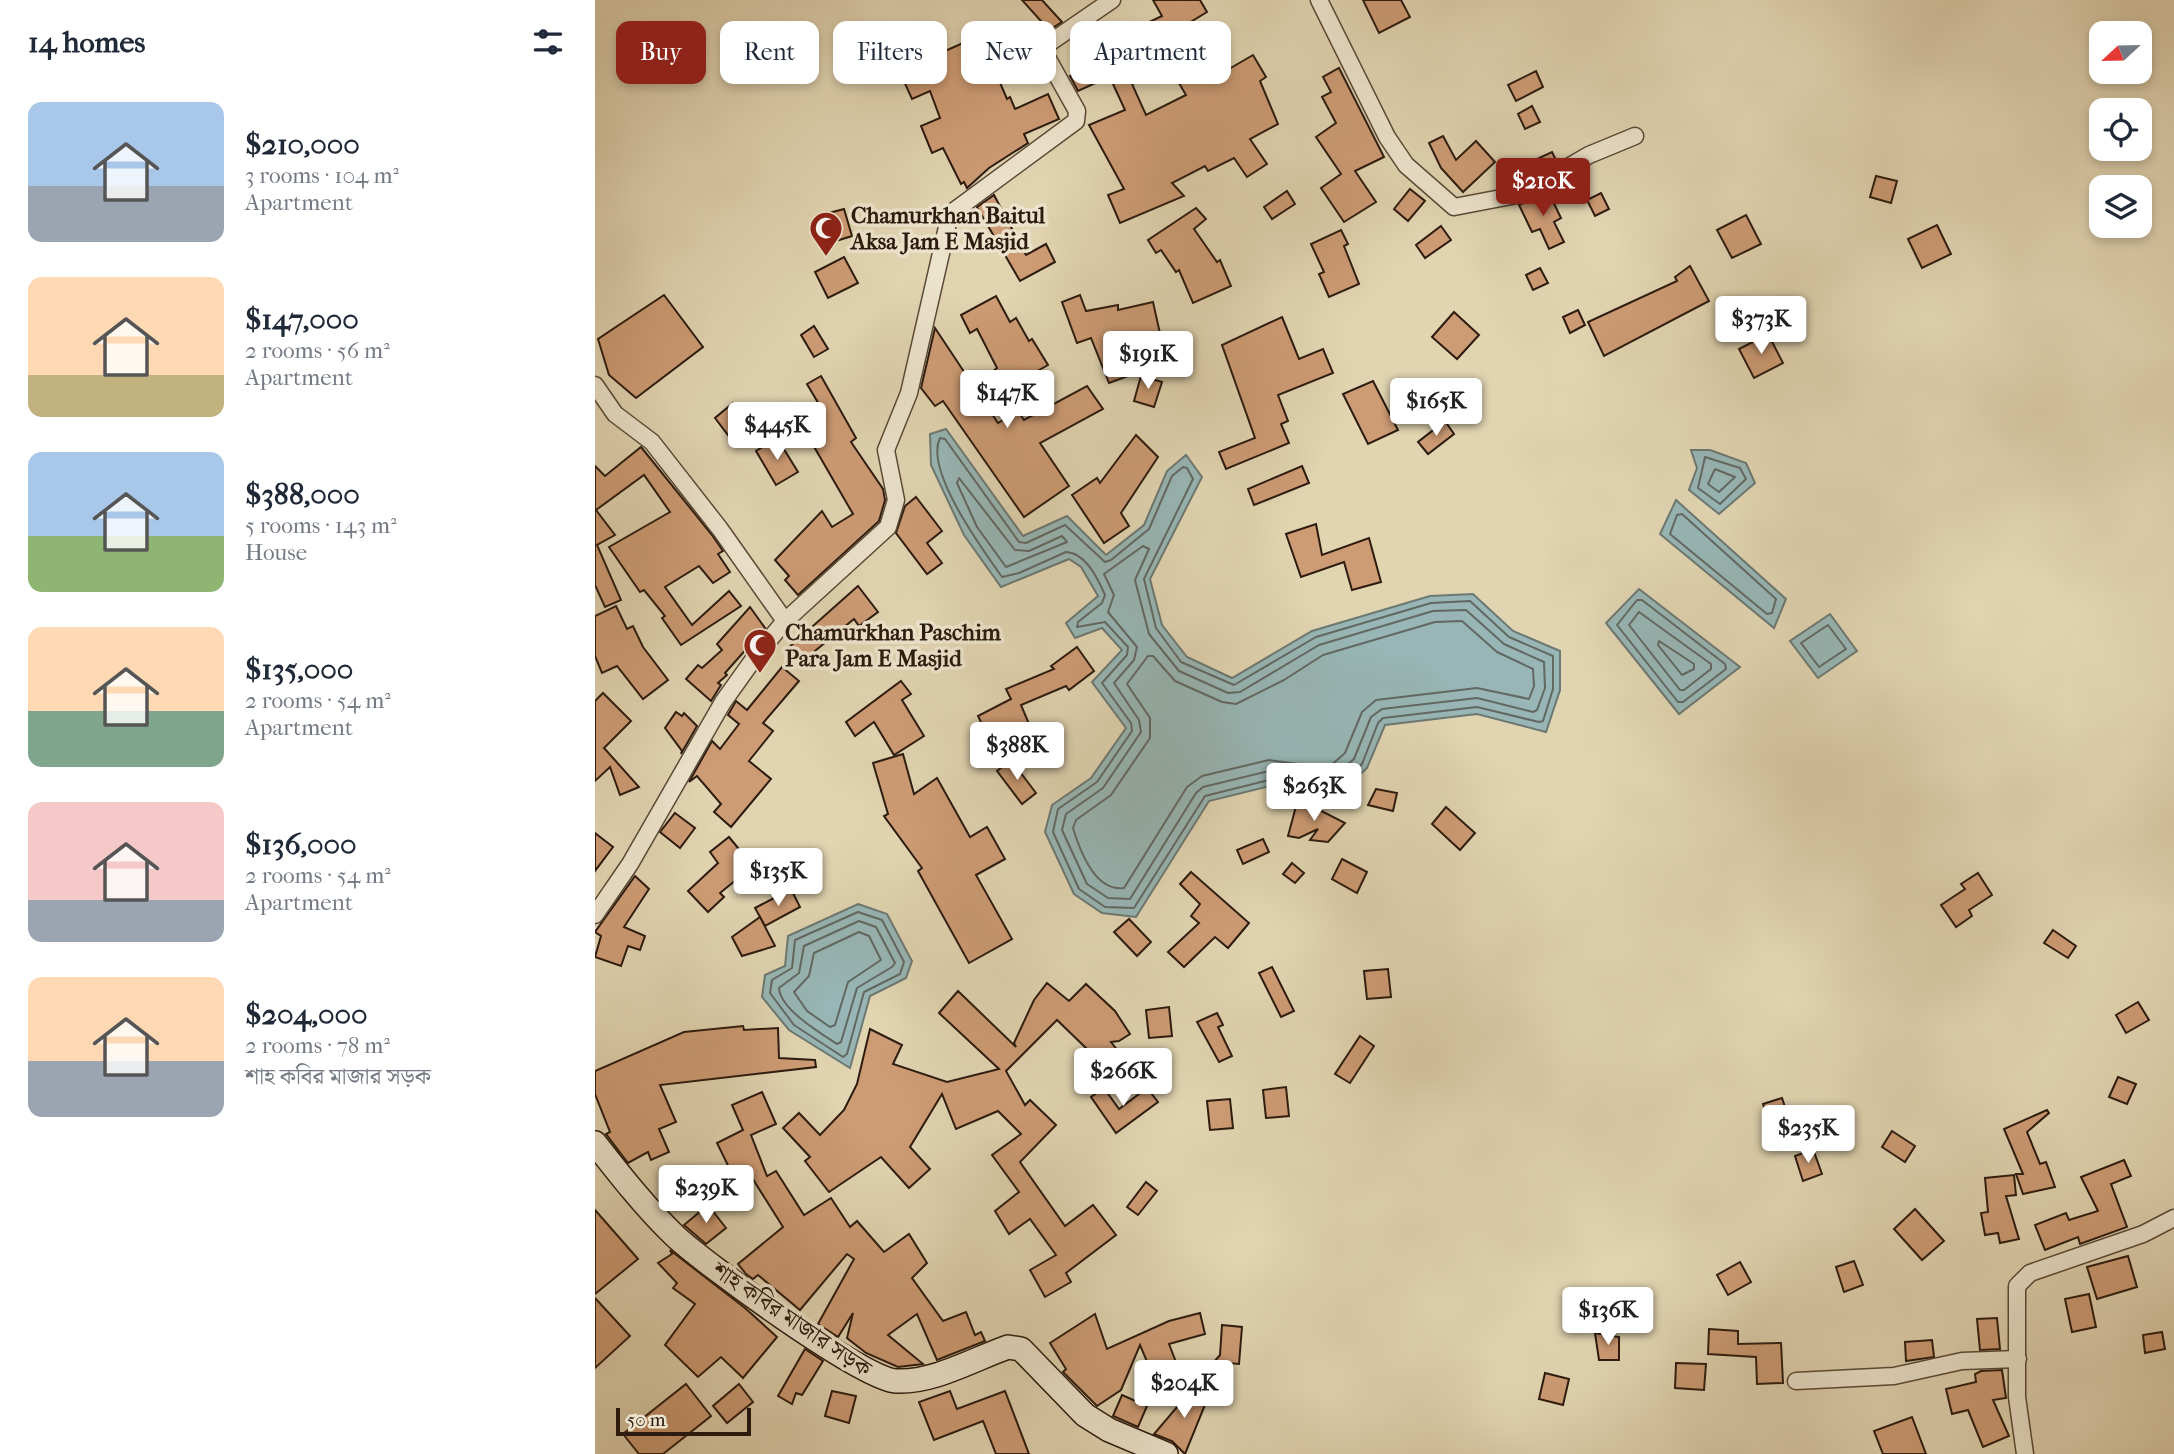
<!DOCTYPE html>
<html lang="en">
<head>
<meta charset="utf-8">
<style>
  :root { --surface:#fff; --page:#f2f2f3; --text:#1f2937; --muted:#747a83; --accent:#8f2418 }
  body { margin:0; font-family:"IM FELL French Canon","Noto Serif Bengali",serif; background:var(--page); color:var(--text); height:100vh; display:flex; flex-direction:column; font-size:26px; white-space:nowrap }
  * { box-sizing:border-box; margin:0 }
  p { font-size:23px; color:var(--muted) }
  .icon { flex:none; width:38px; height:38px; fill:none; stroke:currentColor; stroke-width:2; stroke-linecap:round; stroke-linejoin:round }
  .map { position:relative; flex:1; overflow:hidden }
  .drawer { display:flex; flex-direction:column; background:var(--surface); width:595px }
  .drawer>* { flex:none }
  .top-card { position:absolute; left:21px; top:21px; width:665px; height:63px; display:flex; gap:14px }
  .needle { width:46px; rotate:248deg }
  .controls { position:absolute; left:1494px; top:21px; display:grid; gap:14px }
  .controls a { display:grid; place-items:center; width:63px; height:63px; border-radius:14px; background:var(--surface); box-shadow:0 4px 10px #0003; font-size:35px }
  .scale { position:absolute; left:21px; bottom:18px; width:135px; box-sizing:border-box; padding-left:7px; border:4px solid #2c1b0e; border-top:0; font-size:19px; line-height:24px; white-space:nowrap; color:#2c1b0e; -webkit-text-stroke:5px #ece3cc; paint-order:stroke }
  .price { position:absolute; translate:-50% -60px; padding:0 16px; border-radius:7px; background:#fff; color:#222; font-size:23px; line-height:46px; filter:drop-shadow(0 2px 4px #0008) }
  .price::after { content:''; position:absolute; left:50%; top:42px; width:21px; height:16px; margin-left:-10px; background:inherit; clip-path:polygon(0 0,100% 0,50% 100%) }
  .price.selected { background:var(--accent); color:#fff }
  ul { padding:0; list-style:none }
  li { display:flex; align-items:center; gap:21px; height:175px; padding:0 28px }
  li span { display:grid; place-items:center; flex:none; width:196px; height:140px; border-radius:14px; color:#555 }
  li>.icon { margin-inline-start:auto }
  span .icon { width:84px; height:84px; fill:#fffc; stroke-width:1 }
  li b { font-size:30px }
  h2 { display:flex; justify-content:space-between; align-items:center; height:84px; padding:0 28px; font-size:30px }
  .tag { padding:0 24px; border-radius:14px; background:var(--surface); box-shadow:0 4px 10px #0003; font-size:24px; line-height:63px }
  .tag.selected { background:var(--accent); color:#fff }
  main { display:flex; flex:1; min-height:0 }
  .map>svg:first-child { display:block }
  .water { fill:#97b6b5; stroke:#6c7872; stroke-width:2 }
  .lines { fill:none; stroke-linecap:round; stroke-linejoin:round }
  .shore { stroke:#626862; stroke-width:2 }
  .building { fill:#cd9b74; stroke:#2c1b0e; stroke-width:2 }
  .street-casing { stroke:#594937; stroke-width:19 }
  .secondary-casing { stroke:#2c1b0e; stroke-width:26 }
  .street { stroke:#ece3cc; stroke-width:16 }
  .secondary { stroke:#ece3cc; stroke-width:23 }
  .labels { text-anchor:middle; stroke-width:7; stroke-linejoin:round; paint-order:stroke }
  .poi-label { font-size:23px; font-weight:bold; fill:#2c1b0e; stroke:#ece3cc; text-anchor:start }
  .street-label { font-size:23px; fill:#2c1b0e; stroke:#ece3cc }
</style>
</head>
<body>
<main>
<section class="drawer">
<h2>14 homes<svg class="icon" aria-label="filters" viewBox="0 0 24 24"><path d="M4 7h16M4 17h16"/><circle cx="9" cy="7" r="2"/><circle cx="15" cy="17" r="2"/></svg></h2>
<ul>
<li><span style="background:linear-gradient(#a9c7e8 60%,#9aa5b1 0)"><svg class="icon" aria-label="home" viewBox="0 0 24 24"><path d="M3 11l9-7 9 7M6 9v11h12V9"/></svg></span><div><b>$210,000</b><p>3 rooms · 104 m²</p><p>Apartment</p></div></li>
<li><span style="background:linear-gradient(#ffd9b3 70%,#c2b280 0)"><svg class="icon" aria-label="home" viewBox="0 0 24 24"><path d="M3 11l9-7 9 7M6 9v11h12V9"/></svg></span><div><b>$147,000</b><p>2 rooms · 56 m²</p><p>Apartment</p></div></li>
<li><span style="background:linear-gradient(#a9c7e8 60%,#8fb573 0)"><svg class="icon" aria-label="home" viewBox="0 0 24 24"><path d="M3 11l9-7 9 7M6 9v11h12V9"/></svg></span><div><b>$388,000</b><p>5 rooms · 143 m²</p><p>House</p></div></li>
<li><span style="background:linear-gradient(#ffd9b3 60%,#7fa58c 0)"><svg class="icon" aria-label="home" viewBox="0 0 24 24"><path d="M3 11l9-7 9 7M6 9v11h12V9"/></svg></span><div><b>$135,000</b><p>2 rooms · 54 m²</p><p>Apartment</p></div></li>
<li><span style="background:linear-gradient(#f6c9c9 70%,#9aa5b1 0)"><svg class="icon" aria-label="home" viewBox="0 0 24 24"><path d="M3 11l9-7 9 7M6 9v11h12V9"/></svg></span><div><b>$136,000</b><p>2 rooms · 54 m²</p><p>Apartment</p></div></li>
<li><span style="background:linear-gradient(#ffd9b3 60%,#9aa5b1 0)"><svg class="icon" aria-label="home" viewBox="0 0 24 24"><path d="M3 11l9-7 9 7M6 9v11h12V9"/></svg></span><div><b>$204,000</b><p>2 rooms · 78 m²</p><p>শাহ কবির মাজার সড়ক</p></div></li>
</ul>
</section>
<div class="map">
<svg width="1579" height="1454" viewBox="0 0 1579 1454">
  <rect width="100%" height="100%" fill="#e1d4b1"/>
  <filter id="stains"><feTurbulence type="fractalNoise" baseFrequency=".00286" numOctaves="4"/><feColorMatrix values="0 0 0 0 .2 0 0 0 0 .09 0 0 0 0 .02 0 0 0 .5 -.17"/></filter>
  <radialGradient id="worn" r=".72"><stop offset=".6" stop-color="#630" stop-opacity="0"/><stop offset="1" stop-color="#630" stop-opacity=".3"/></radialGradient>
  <g class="water">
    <polygon points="351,429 428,536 472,516 511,555 549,525 572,471 591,455 607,477 555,579 567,625 592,657 637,678 717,631 835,596 878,594 918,631 965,651 965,690 951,732 882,714 790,725 772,768 741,797 679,785 614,801 541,917 507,913 479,894 450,832 457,805 496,778 531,728 497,682 527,650 507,628 480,638 471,623 503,596 486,567 474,559 406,587 369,535 336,465 335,434"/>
    <polygon points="1096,450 1115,450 1151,463 1160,483 1124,514 1094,490 1102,468"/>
    <polygon points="1081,500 1191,599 1179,628 1065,534"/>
    <polygon points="1044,589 1145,667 1084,714 1011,623"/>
    <polygon points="1235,614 1262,651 1223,678 1195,641"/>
    <polygon points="263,904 292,914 317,961 311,978 275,996 255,1068 194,1030 167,997 170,975 190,966 193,936"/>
  </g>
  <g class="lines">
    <g class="shore">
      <path d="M345,438L350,439L424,542L431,543L470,525L510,562L516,560L554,529L577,476L588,467L592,468L598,479L549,579L561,628L586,662L639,685L721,637L836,603L875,601L914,637L958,656V689L948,721L944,722L882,707L788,718L783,723L767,764L739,789L678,779L610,796L539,908L510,907L484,889L458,832L463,809L502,782L537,731L536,723L507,683L532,655L533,647L510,622L482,627L483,622L507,603L510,595C503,579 491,553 471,552L424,573L407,577C388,550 329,470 345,438Z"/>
      <polygon points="1110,457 1145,468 1151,479 1125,504 1103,488"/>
      <polygon points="1120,469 1140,477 1124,492 1113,484"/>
      <polygon points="364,478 420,550 434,551 467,536 472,542 411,567 382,527 362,483"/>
      <polygon points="1087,514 1181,599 1177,613 1172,614 1075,534 1082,515"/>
      <polygon points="548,546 554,549 540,580 554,634 584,671 633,693 645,692 724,645 838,611 871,610 909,644 949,662 950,688 942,710 938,712 882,698 787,709 776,717 759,759 736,779 678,770 608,787 601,793 535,899 513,898 492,884 467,830 471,814 508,788 546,732 544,720 519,683 539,660 542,647 513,612 519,595 509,574"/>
      <polygon points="1042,600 1047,600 1130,664 1131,669 1088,702 1083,702 1022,625"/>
      <polygon points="1044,612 1116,664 1116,669 1089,690 1085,690 1034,625"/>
      <path d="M867,621L902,652L938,669L939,686L934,699L882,688L781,700L767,712L750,753L733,768L674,760L607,776L592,787L529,888C500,892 485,851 478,828L481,820L516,795L555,738V718L532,684L553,656H558L580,681L627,702L641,704L689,680L728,655L840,622Z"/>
      <polygon points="1233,625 1251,649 1224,667 1206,643"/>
      <polygon points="1064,641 1099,664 1099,669 1087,675 1063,645"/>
      <polygon points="263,912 287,920 309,962 305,974 269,992 252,1054 248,1057 199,1025 175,993 177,980 197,968 200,940"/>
      <path d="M264,921L281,927L300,963L297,967L262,988L246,1042L242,1044C225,1033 185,1009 184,988L204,973L209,946Z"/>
      <polygon points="264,932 274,936 286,960 253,982 240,1025 235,1027 212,1011 199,992 214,976 219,953"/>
    </g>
  </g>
  <g class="building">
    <polygon points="427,0 447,0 467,22 454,30"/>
    <polygon points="558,0 605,0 612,12 579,32 552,42 565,72 537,84 551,115 591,95 574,66 605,47 622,76 658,55 671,77 665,81 683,124 655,139 672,164 652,177 639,158 613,171 610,166 577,183 589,196 525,223 513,195 529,189 494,125 530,110 512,71 536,61 525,36 567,16"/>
    <polygon points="768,0 806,0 815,17 784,33"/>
    <polygon points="393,37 404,61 397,64 412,99 415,97 420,109 453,94 464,119 429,134 433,143 394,168 372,188 369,182 366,184 348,148 337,153 326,126 345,118 335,91 317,99 298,57 343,38 348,52 377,39 378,43"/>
    <polygon points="439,50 444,65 434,71 427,56"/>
    <polygon points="498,66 505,81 483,91 475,76"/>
    <polygon points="744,68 789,157 760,171 781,202 749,222 726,188 746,174 721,137 741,123 727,97 736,92 728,77"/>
    <polygon points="941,71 948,87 921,101 913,85"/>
    <polygon points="937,106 945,122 930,129 923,114"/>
    <polygon points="848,136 861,160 881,141 900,162 868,192 846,168 834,143"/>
    <polygon points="957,152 962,162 947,170 942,159"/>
    <polygon points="1281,176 1302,181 1296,203 1275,197"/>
    <polygon points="815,189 830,201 813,221 799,209"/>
    <polygon points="692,191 700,204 677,219 669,207"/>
    <polygon points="953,191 966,218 959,222 969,242 954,249 945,229 937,232 924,205"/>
    <polygon points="1006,193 1014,209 1000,216 992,200"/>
    <polygon points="399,195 431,255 451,244 460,262 425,281 382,207"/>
    <polygon points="601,208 611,219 599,229 622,262 625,260 636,286 598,303 584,270 581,272 566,250 561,253 553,240"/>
    <polygon points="249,209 257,236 238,242 230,214"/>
    <polygon points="1151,215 1166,244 1137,258 1122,230"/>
    <polygon points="1342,225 1356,254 1327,268 1313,239"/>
    <polygon points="846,226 856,240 830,258 821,245"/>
    <polygon points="746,230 753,244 749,246 764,284 734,297 724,274 729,272 716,244"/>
    <polygon points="249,257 263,283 233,298 220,272"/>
    <polygon points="1095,266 1114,301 1009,356 993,322 1082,281 1080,277"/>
    <polygon points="945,268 953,283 938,290 931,275"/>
    <polygon points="69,295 108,347 41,398 14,375 3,339"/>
    <polygon points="485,295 491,311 523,305 523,310 558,302 566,338 525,347 536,375 514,383 496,338 482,343 467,302"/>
    <polygon points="401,296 415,322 421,318 434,341 437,339 453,365 407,391 397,372 402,368 382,329 375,333 366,315"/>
    <polygon points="983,310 990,325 975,333 968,317"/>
    <polygon points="859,312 884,335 862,359 837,337"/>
    <polygon points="687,317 704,359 728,349 738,373 683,395 693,421 686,424 694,443 631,469 624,452 660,438 627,345"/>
    <polygon points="219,326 233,349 219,357 206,335"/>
    <polygon points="340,328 403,423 423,411 429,420 492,386 508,409 445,443 474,486 429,517 348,401 340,406 326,388"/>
    <polygon points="1173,334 1188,363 1159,378 1144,349"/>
    <polygon points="226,376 261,438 256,442 288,489 290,500 284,521 203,595 190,580 194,576 180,560 227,511 237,527 258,514 203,419 225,406 212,384"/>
    <polygon points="546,376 567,382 559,407 539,401"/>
    <polygon points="778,381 803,430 773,444 748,394"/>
    <polygon points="138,403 152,421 133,435 120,418"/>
    <polygon points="850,421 859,434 833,454 823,442"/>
    <polygon points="541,435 563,457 526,513 534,526 509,543 477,495 502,478 505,483"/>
    <polygon points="182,438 203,472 181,485 161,451"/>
    <polygon points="46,447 117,535 128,551 123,554 135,572 118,583 104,566 70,587 97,625 134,591 146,606 86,645 67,618 70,616 49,590 45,592 14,547 75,512 49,475 1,510 20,535 2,545 26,600 10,607 0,585 0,466 10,476"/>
    <polygon points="707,466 714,483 659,505 653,489"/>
    <polygon points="321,497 347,531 332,543 347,563 332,574 301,533 310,506"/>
    <polygon points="721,524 727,555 774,538 786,582 757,590 749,562 706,577 691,534"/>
    <polygon points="263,586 283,612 264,626 259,619 204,664 192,649"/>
    <polygon points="21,606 32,629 38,626 48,647 73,680 48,699 22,666 7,673 0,656 0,616"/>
    <polygon points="155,607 170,628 130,673 132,675 123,683 126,685 116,701 91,679 103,665 107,668 127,650 122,644"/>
    <polygon points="482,647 499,671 474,690 471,686 426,705 442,743 404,759 383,716 416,699 411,689 459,669 456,666"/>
    <polygon points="187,667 204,681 168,723 178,731 154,761 176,779 136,827 119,812 126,804 102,776 94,782 117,741 125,749 144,724 133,715 141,701 152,710"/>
    <polygon points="306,681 316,694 307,700 329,736 299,755 279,722 260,736 251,722"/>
    <polygon points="8,693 36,721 9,748 44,787 25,795 15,767 0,781 0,701"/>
    <polygon points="81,712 87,716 89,713 102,726 86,754 87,751 70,728"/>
    <polygon points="308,754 319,794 342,778 375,837 392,827 410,859 381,875 417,939 374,963 323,871 327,868 289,816 293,814 278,763"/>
    <polygon points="416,760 441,793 427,804 402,771"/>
    <polygon points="781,789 802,793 798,811 773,805"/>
    <polygon points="703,799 750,823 733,842 715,840 723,829 704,838 693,836"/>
    <polygon points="851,807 880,833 865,850 837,824"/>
    <polygon points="80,813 100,828 85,848 65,832"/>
    <polygon points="0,833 18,847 0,871"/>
    <polygon points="134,837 158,866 125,893 129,897 113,912 93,891 123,863 115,852"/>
    <polygon points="668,839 674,852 648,864 642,850"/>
    <polygon points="747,859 772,872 762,893 737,879"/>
    <polygon points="697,863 709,873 700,883 688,874"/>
    <polygon points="596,872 654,923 633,948 620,937 589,967 573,952 604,923 596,916 605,904 585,884"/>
    <polygon points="1383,873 1397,895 1374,910 1377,916 1361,927 1346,905 1370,889 1366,884"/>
    <polygon points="40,876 54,889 29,927 50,936 45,950 33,946 26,966 0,957 6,936 0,932"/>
    <polygon points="196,889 205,907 170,926 160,908"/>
    <polygon points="165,917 180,946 147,956 137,937"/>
    <polygon points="534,919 556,942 542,956 519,932"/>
    <polygon points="1458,930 1481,946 1473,958 1449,943"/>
    <polygon points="677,967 699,1011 686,1017 664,973"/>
    <polygon points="793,969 796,997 772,999 769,971"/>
    <polygon points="452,983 474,1001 491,984 520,1011 535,1034 524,1041 516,1042 531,1061 502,1085 480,1059 492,1049 462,1020 411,1071 430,1105 435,1100 461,1125 425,1162 470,1226 498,1205 521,1235 471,1273 476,1282 450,1297 435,1270 461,1255 435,1219 414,1234 400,1211 424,1192 397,1155 426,1134 403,1111 361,1129 347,1094 315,1147 335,1169 314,1188 286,1157 234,1192 210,1161 215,1157 188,1128 204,1113 225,1135 249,1110 262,1084 275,1029 307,1045 298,1064 352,1082 404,1069 344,1013 363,991 421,1047 419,1043 439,1000"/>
    <polygon points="1543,1002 1554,1020 1531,1033 1521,1015"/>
    <polygon points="574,1007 577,1036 554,1038 551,1010"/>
    <polygon points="622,1013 628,1025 623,1027 637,1056 624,1062 602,1022"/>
    <polygon points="148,1026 149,1030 183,1028 184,1058 220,1060 221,1067 65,1085 81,1122 64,1129 74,1152 56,1160 53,1152 33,1163 11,1134 15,1132 0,1094 0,1071 89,1032"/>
    <polygon points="765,1036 779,1046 755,1083 740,1074"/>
    <polygon points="1523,1077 1541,1084 1532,1104 1514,1097"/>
    <polygon points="691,1087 694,1116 671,1118 668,1090"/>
    <polygon points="509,1088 524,1109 552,1088 563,1102 521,1133 496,1097"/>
    <polygon points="167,1092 181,1124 156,1135 172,1176 181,1171 209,1215 236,1198 255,1227 262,1221 289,1252 314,1234 332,1263 317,1278 348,1321 371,1312 380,1335 386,1332 390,1341 342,1360 322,1314 293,1335 328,1364 303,1367 271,1353 252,1338 258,1313 243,1337 223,1324 259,1259 252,1254 205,1310 163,1275 158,1279 151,1274 143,1264 188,1227 154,1173 140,1180 122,1143 148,1130 137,1105"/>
    <polygon points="1187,1098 1195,1122 1176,1128 1168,1104"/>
    <polygon points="635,1099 638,1128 615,1130 612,1101"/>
    <polygon points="1452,1110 1454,1113 1432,1132 1445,1164 1451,1162 1460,1187 1428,1194 1421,1174 1428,1174 1409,1129"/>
    <polygon points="1297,1131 1320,1146 1310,1162 1287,1147"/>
    <polygon points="1218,1149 1227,1174 1208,1181 1200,1156"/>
    <polygon points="1529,1160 1536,1176 1516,1184 1532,1227 1485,1244 1483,1237 1450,1250 1440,1225 1471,1213 1474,1220 1503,1211 1486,1177"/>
    <polygon points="1419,1175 1421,1195 1411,1196 1424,1239 1405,1243 1403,1233 1390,1235 1386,1213 1393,1212 1390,1178"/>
    <polygon points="551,1182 562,1191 543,1215 532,1207"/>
    <polygon points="113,1205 131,1228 111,1244 89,1225"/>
    <polygon points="1320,1209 1349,1241 1327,1260 1299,1229"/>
    <polygon points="0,1210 43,1259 0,1294"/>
    <polygon points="75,1250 150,1308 182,1337 148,1378 126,1357 103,1377 70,1345 100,1304 78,1288 82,1283 63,1263 77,1254"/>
    <polygon points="1533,1256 1542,1287 1502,1299 1492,1267"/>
    <polygon points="1259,1261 1268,1285 1249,1292 1241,1267"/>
    <polygon points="1145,1262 1156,1282 1133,1295 1122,1275"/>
    <polygon points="1494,1294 1501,1327 1477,1332 1470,1299"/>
    <polygon points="0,1298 35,1336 0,1368"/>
    <polygon points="605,1313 610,1334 574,1344 586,1375 562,1385 545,1345 526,1390 502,1406 468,1372 471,1369 455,1343 500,1314 512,1349 574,1321"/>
    <polygon points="1402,1318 1405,1349 1385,1350 1382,1319"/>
    <polygon points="627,1325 647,1327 644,1364 619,1362 625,1355"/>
    <polygon points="1114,1329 1143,1331 1143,1344 1186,1343 1188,1383 1162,1384 1161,1357 1113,1354"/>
    <polygon points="1567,1332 1570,1349 1550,1353 1548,1335"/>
    <polygon points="1000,1333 1024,1337 1024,1360 1004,1360"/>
    <polygon points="1337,1340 1339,1357 1311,1361 1310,1342"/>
    <polygon points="210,1349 228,1361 207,1395 201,1393 197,1404 183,1396"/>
    <polygon points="1081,1363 1111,1364 1109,1390 1080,1388"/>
    <polygon points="1407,1370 1411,1398 1398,1400 1414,1436 1388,1447 1373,1410 1357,1414 1351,1389 1381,1382 1380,1374 1386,1371"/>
    <polygon points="950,1373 974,1379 968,1405 944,1399"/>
    <polygon points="91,1384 116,1416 68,1454 44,1454 28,1434"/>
    <polygon points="144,1384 158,1402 132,1423 118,1406"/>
    <polygon points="599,1387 614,1395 590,1454 577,1441 559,1434"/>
    <polygon points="237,1391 261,1396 254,1423 230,1416"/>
    <polygon points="355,1391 362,1409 410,1391 434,1454 401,1454 388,1421 339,1440 324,1402"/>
    <polygon points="527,1395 552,1406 543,1427 518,1416"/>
    <polygon points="1317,1417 1331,1454 1288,1454 1279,1431"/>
  </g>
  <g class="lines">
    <defs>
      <g id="street">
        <polyline points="724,0 792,137 811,165 859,207 927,194 994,155 1040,136"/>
        <polyline points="0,385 20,414 57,442 125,529 190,621"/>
        <polyline points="0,915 35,864 128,702 163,653 190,621 293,527 301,500 291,450 314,393 355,214 481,121 482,111 450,54 450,46 517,0"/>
        <polyline points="1201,1381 1299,1376 1367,1361 1423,1359"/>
        <polyline points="1430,1454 1422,1397 1422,1286 1435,1273 1548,1234 1579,1218"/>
      </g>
      <path id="secondary" d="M0,1143C25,1175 50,1207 80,1236C110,1264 267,1379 301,1381C338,1383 379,1359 413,1347L426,1349L490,1415L514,1430L571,1454"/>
    </defs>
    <use href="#street" class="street-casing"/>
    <use href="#secondary" class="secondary-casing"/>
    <use href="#street" class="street"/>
    <use href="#secondary" class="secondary"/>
  </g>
  <defs>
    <symbol id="mosque-pin" viewBox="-11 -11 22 30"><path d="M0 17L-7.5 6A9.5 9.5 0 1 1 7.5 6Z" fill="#8f2418" stroke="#ece3cc"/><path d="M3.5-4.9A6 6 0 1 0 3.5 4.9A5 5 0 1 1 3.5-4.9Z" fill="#fff"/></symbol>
  </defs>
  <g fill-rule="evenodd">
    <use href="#mosque-pin" x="212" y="209" width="38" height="52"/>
    <use href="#mosque-pin" x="146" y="626" width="38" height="52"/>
  </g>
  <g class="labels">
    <g class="poi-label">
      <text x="256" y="223">Chamurkhan Baitul<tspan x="256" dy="26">Aksa Jam E Masjid</tspan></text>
      <text x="190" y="640">Chamurkhan Paschim<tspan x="190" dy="26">Para Jam E Masjid</tspan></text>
    </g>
    <g class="street-label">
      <text transform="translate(197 1319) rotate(34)" y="8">শাহ কবির মাজার সড়ক</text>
    </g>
  </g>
  <rect width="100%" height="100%" filter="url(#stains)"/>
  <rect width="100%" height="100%" fill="url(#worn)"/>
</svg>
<div class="controls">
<a><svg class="needle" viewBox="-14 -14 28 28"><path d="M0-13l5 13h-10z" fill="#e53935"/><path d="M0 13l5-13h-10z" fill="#747a83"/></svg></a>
<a><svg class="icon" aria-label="locate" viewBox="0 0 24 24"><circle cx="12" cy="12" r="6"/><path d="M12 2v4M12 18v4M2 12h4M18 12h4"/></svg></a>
<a><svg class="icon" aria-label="layers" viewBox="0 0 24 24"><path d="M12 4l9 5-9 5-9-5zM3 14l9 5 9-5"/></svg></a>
</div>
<div class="scale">50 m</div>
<b class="price selected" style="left:948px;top:218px">$210K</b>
<b class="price" style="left:1166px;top:356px">$373K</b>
<b class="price" style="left:553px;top:391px">$191K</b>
<b class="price" style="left:412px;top:430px">$147K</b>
<b class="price" style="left:841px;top:438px">$165K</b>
<b class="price" style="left:182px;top:462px">$445K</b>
<b class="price" style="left:422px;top:782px">$388K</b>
<b class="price" style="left:719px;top:823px">$263K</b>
<b class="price" style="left:183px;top:908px">$135K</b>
<b class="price" style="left:528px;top:1108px">$266K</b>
<b class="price" style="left:1213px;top:1165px">$235K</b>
<b class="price" style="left:111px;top:1225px">$239K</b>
<b class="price" style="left:1013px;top:1347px">$136K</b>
<b class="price" style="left:589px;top:1420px">$204K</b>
<div class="top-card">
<a class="tag selected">Buy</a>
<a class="tag">Rent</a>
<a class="tag">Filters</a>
<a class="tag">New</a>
<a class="tag">Apartment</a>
</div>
</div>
</main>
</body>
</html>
